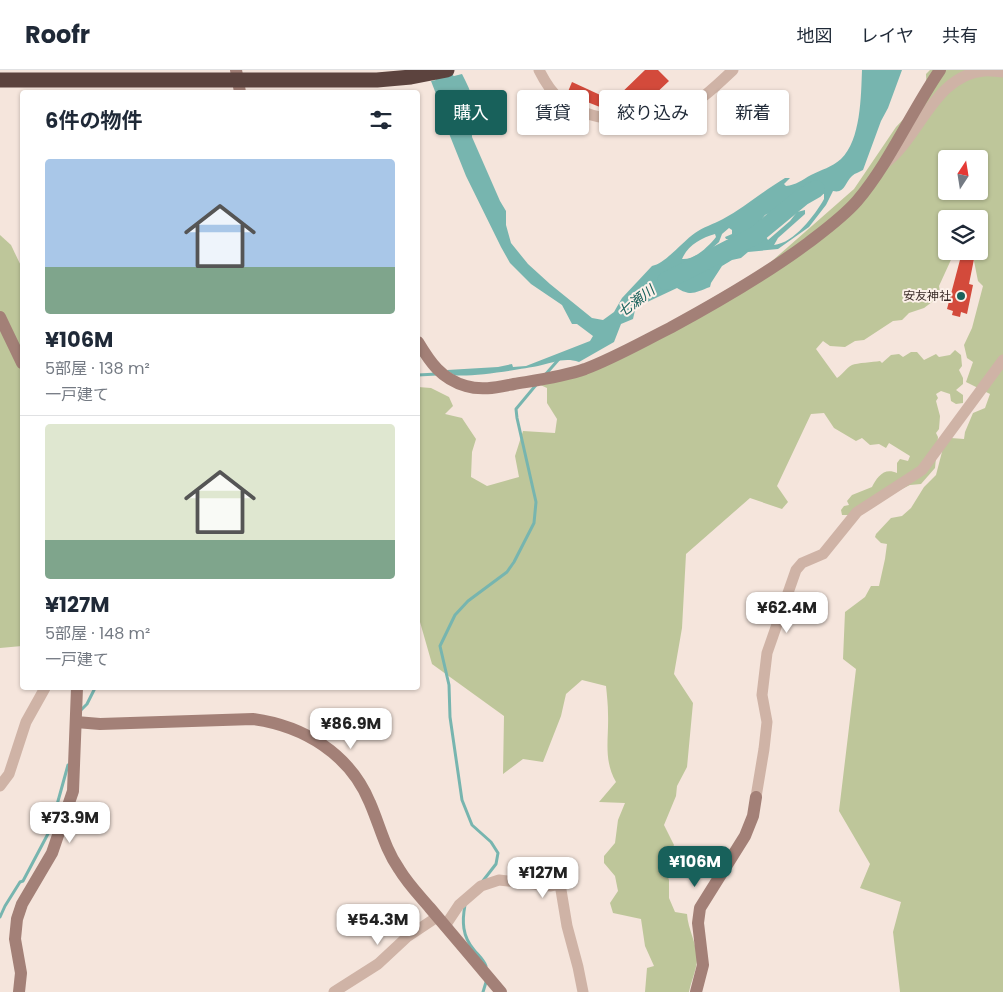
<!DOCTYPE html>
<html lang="ja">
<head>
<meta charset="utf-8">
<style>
  :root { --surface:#fff; --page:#f2f2f3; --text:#1f2937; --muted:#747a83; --line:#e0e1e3; --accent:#18615b }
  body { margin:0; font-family:Poppins,"Noto Sans JP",sans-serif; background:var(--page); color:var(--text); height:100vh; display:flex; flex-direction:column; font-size:19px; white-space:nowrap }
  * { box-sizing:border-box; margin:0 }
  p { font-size:16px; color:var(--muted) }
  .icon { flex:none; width:28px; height:28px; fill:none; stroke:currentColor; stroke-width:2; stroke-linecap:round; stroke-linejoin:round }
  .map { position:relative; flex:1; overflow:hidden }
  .side { position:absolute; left:20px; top:20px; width:400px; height:600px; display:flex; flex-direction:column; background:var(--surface); border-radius:5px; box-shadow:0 1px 4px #0004 }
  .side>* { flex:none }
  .top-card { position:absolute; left:435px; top:20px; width:475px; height:45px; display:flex; gap:10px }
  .needle { width:32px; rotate:12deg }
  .tools { position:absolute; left:938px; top:80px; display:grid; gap:10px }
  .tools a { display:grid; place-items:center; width:50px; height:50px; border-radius:5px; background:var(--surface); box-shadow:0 1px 4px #0004; font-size:25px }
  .price { position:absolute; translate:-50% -42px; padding:0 11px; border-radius:10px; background:#fff; color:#222; font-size:16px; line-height:32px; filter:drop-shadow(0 1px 2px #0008) }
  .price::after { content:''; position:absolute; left:50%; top:30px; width:15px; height:11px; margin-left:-8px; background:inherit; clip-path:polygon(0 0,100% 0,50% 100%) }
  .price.active { background:var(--accent); color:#fff }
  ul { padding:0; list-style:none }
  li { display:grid; align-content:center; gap:10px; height:265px; padding:0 25px }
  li+li { border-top:1px solid var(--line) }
  li span { display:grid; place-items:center; height:155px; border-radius:5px; color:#555 }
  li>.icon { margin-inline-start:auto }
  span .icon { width:90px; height:90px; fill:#fffc; stroke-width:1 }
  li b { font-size:21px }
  h2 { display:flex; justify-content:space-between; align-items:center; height:60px; padding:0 25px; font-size:21px }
  .chip { padding:0 18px; border-radius:5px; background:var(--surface); box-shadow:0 1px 4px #0004; font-size:18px; line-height:45px }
  .chip.active { background:var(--accent); color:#fff }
  header { display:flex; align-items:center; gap:30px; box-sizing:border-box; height:70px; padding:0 25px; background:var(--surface); border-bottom:1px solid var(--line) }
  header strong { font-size:24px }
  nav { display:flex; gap:28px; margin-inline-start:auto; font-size:18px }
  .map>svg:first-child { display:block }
  .green { fill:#bec69a; fill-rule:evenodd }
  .water { fill:#77b5af; fill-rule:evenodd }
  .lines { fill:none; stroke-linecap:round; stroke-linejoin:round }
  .stream { stroke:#77b5af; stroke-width:3 }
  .river { stroke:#77b5af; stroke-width:18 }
  .building { fill:#d34a3b }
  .street { stroke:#cfb3a6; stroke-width:11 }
  .secondary { stroke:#a38077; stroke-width:12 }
  .highway { stroke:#5c433e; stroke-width:15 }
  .poi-dot { fill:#18615b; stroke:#fcf0e9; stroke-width:2 }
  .labels { text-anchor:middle; stroke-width:4; stroke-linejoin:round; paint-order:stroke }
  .poi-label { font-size:12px; fill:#3a2b28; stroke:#fcf0e9; text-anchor:end }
  .water-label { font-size:14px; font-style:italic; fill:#18615b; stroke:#fcf0e9 }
</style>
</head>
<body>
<header>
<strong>Roofr</strong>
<nav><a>地図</a><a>レイヤ</a><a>共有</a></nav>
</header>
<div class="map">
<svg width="1003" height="922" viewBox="0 0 1003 922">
  <rect width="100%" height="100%" fill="#f5e5dc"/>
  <g class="green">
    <path d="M930,0H1003V922H900L893,862L901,832L860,818L870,794L839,741L856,599L843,589L845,542L865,527L871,516H879L885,489L887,474L881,473L875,467L876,464L891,448L902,446L911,438L924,417L936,405L944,374L951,368L964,369L965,362L973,343L985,338L990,324L966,312L973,292L967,288L964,275L972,258L983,216L978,211L972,181H979V149H946V181H955L939,216L940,222L936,229L924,238L909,243L902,250L893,251L864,270L855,271L845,277L830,276L823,271L816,279L837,308C843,304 846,298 852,295C857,293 873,292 880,291L882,293L891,285L899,284L903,287L911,282H917L924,290L936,284L939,287L950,285L955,280L961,285L962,296L959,300L963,308V314L956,320L963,325V333L956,334L951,331L950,324L941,321L936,324L938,328L936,331L940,346L939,359L936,363L938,367L935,398L921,414L910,415L849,445H842L841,440L844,436L849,435L847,431L852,425L872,417C877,407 884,397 897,403V393L900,389L908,391L910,386L889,373L886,378L879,374L870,375L862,368L856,371L834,358L824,343L811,344L777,416L788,432L782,439L750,428L686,484L682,558L674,604L693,633L687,697L677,716L676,726L664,755L674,775L663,795L669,810V828L675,842L687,844C688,860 698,876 697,891C696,901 691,912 689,922H645L647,898L654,896L645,876L641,849L613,843L610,833L618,821L615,806L604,793V786L615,773L618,750L625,733L599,732L616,712C603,689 609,669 608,644C608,635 607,626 606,616L582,610L566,624L561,646L543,692L523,689L503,704L504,646L432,594L418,545V317L431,318L449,327L453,336L445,344L462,348L476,369L472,382L471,407L487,416L519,407L515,386L523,361L555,363L557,349L547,333V318L536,313L602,292L764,198L854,119L896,57L927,24L926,4ZM946,89H979V121H946Z"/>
    <polygon points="0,165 11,175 22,198 22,576 0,578"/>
  </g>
  <path class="water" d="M862,0H902L888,38L881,51L863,100C860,102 855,103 852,106C845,112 845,124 833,121L826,135L809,157L778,179L748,182L741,188L732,190L722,196L711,213L710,217C696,222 691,227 677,218L643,234L635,240L633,249L621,254L614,272L579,292C564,287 553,293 538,296C522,299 467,308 454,305C453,304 448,301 447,300L498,297L512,294L513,297L526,296L590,271L593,266L577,254H572L562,235L531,214L510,193L501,177L466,106L446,56L443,42L431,11L441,9L449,32L460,45L462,38L450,7L462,4C472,23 477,37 477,58L472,62V67L500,131L506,141V155L511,173L528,194L550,214L592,248L603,250L614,242L622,228L652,196C666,193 682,172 695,163C703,157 714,154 723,149C744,138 763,121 785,108H790L784,114L786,116C796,115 802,110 811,105C821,100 832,97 841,89C861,70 861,26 862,0ZM819,122L824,124V129C815,145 794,173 774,175L778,168L805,144V140L797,142L790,151L768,170L763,162L762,149L765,145ZM729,158L732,160V164L725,167L726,169H730C727,183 693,209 679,212L680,207L719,172L722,164ZM715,164L716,167C709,176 695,190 682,189C688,175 701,168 715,164Z"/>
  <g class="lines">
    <g class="stream">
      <polyline points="418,305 437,304"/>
      <polyline points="545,305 559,289"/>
      <polyline points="81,640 87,634 95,618"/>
      <polyline points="482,812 496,794 498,783 491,772 472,755 462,730 450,647 449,615 440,576 455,545 468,531 507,502 514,492 534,453 536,432 517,348 516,339 536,315"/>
      <path d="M465,835C462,851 462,866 474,880C479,886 483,889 486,896"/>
      <polyline points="0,847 5,836 20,812 23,811 50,760 68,695"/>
      <polyline points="483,922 487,909"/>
    </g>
    <g class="river">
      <polyline points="442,0 462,61"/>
      <polyline points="666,211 756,165 802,127 816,119"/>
    </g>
  </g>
  <g class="building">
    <polygon points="645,0 658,0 669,11 651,28 654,33 648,37 645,34 635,43 631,40 623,42 614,30"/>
    <polygon points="572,12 609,29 605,39 567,24"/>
    <polygon points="961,186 974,189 969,214 973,215 967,244 961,242 960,247 952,245 953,241 947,239"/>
  </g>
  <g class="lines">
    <g class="street">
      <path d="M539,0C544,10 550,21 559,28C588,53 644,56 677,42C699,33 716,16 733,0"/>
      <path d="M884,94C920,68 934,5 984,1C990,0 997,2 1003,2"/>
      <polyline points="0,716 9,704 26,652 45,618"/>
      <polyline points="756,727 764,679 767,652 762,625 767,583 796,500 802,493 823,484 857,442 922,400 1003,290"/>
      <polyline points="445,856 459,835 481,816 499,810 551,816 560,814 567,856 578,897 583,922"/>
      <polyline points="334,922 378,894 407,867 437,847"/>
    </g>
    <g class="secondary">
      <polyline points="236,0 240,22"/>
      <polyline points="0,247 22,293"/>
      <path d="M418,272C430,292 441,309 466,316C482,321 498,317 514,314C538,310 562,307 585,299C614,288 642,272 670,258C718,232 765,205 808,173C825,160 843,147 857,131C890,92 911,42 940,0"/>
      <path d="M76,652L100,654L253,649C304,656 350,684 370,733C380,756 385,779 399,799C408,814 419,825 430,838C454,866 477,894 501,922"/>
      <polyline points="19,922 21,903 15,869 17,849 22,834 52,783 73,721 77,618"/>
      <polyline points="696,922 703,895 698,853 700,838 745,766 753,746 756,727"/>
    </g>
    <polyline class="highway" points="0,10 377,10 411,7 447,0"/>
  </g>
  <circle class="poi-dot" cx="961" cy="226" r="5"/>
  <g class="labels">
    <g class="poi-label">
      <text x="951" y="230">安友神社</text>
    </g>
    <g class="water-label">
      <text transform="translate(636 231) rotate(-37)" y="5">七瀬川</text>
    </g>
  </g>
</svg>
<div class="tools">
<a><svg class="needle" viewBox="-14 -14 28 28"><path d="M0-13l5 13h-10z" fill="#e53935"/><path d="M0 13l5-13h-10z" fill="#747a83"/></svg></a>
<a><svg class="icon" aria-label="layers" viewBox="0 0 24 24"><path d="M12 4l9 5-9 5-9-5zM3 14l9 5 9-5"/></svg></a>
</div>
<b class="price" style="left:787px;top:564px">¥62.4M</b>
<b class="price" style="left:351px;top:680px">¥86.9M</b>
<b class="price" style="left:70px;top:774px">¥73.9M</b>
<b class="price active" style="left:695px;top:818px">¥106M</b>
<b class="price" style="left:543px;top:829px">¥127M</b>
<b class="price" style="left:378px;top:876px">¥54.3M</b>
<div class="top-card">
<a class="chip active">購入</a>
<a class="chip">賃貸</a>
<a class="chip">絞り込み</a>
<a class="chip">新着</a>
</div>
<section class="side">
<h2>6件の物件<svg class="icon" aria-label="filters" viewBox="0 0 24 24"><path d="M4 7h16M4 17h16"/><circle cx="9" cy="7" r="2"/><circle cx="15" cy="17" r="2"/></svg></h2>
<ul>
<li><span style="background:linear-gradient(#a9c7e8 70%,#7fa58c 0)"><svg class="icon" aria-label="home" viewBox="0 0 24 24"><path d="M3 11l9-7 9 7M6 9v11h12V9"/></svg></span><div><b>¥106M</b><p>5部屋 · 138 m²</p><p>一戸建て</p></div></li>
<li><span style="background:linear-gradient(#dfe7d0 75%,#7fa58c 0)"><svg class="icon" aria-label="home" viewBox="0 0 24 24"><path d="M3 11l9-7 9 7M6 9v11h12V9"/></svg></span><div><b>¥127M</b><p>5部屋 · 148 m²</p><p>一戸建て</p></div></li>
</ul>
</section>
</div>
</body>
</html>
